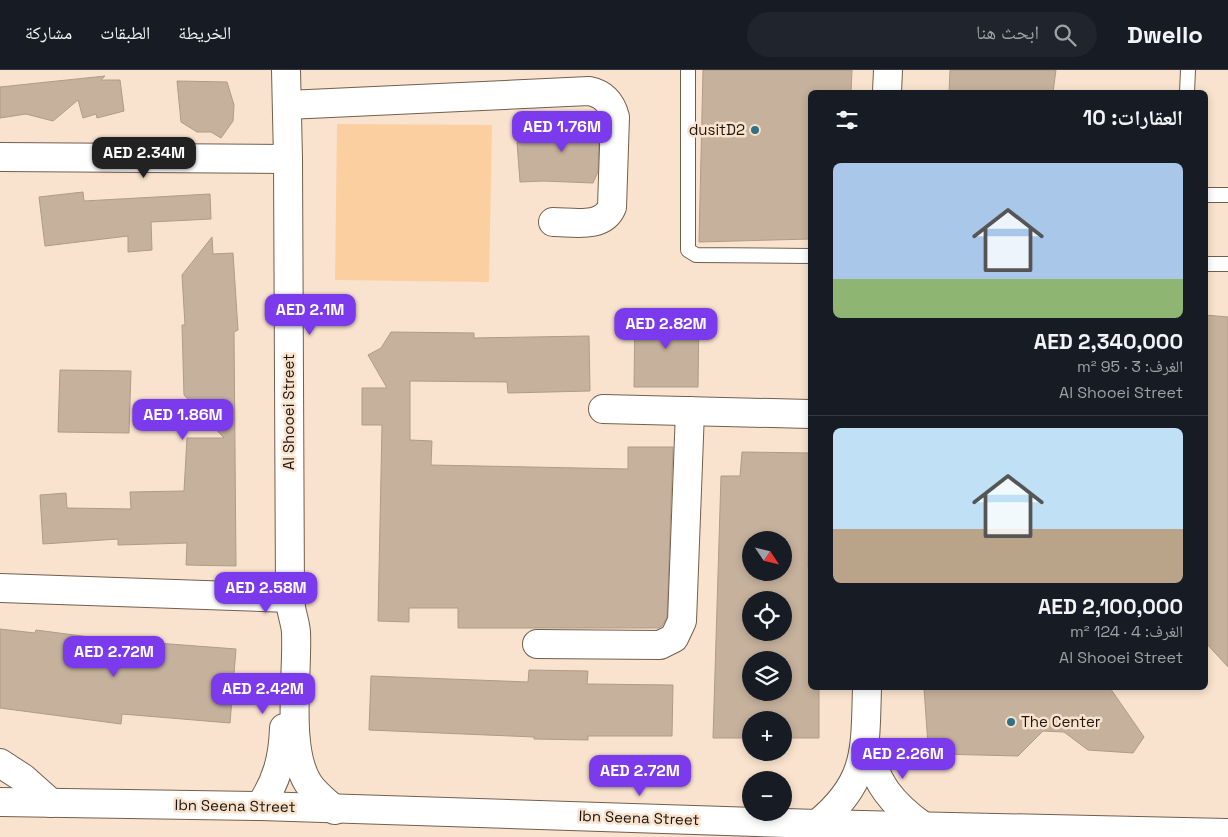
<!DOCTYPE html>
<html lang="ar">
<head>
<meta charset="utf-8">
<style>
  :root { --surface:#171b24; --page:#20242c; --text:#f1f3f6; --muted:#9ea1a6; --line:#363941; --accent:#7c3aed }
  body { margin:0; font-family:"Space Grotesk","Noto Naskh Arabic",sans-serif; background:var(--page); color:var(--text); direction:rtl; height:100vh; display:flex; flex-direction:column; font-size:19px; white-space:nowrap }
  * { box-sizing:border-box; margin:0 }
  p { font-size:16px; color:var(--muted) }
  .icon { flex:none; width:28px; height:28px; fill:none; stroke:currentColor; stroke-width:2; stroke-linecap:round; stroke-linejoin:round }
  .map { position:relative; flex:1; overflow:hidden; direction:ltr }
  .side { position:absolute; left:808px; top:20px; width:400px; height:600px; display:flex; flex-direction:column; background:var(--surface); border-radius:8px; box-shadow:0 2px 8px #0003; direction:rtl }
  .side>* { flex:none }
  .needle { width:32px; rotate:125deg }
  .fabs { position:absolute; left:742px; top:461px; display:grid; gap:10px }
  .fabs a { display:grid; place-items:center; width:50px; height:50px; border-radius:50%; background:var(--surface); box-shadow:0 2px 8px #0003; font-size:25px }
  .price { position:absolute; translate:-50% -42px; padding:0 11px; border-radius:10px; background:var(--accent); color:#fff; font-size:16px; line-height:32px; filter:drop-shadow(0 1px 2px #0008) }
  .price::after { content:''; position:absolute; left:50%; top:30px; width:15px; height:11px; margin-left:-8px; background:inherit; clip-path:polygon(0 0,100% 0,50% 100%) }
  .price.on { background:#222; color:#fff }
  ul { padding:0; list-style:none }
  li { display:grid; align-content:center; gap:10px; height:265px; padding:0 25px }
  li+li { border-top:1px solid var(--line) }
  li span { display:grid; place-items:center; height:155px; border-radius:8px; color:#555 }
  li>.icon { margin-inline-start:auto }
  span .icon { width:90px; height:90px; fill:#fffc; stroke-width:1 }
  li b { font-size:21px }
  h2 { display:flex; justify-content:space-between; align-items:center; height:60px; padding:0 25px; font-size:21px }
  header { display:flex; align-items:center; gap:30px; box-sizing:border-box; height:70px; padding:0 25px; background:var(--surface); border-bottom:1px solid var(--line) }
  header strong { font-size:24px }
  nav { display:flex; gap:28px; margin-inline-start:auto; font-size:18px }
  .search { width:350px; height:45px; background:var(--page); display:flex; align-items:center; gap:12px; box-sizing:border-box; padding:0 18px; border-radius:28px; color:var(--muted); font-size:19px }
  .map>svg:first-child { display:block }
  .green { fill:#fccfa1 }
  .building { fill:#c5b19c; stroke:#af9b87; fill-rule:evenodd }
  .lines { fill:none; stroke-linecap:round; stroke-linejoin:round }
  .service-casing { stroke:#725f4d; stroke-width:16 }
  .minor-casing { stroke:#725f4d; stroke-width:30 }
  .tertiary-casing { stroke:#725f4d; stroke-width:30 }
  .service { stroke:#fff; stroke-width:14 }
  .minor { stroke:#fff; stroke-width:28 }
  .tertiary { stroke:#fff; stroke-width:28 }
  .poi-dot { fill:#2f7283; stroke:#f9e3ce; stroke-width:2 }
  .labels { text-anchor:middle; stroke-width:5; stroke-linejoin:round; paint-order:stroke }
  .poi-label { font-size:15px; fill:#1d160e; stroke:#f9e3ce; text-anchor:end }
  .street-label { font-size:15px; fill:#1d160e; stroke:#f9e3ce }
</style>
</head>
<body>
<header>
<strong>Dwello</strong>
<div class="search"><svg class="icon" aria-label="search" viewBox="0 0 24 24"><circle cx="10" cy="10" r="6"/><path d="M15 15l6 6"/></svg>ابحث هنا</div>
<nav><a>الخريطة</a><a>الطبقات</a><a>مشاركة</a></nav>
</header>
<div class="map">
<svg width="1228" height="767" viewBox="0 0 1228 767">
  <rect width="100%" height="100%" fill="#f9e3ce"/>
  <polygon class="green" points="337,54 492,55 489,212 335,210"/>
  <g class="building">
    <polygon points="703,0 852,0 851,22 810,22 810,169 699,172"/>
    <polygon points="950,0 1056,0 1053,22 949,22"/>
    <polygon points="105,6 101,10 120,10 124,41 97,48 96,44 83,48 78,30 53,51 26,44 0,48 0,17"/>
    <polygon points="177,11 227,12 234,35 233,51 221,68 211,62 197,62 181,52"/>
    <polygon points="556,47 587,48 599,63 598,102 593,113 543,111 520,112 517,72 539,70"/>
    <polygon points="83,122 84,131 210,124 211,149 151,152 152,180 128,182 128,166 45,176 39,127"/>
    <polygon points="212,167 213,184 233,183 238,260 234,262 236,496 186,495 187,473 118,475 118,469 43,474 40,425 66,423 67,438 131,439 130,422 184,421 187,368 224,368 184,325 182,255 185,255 182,205"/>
    <polygon points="635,243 699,243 698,317 634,317"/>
    <polygon points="1205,245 1228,247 1228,597 1205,572"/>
    <polygon points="391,262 474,263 474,268 589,266 590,321 508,323 507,312 410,311 410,370 432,371 431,395 628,399 628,377 673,377 667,547 662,556 658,558 458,558 458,538 409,538 409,552 378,551 382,355 362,355 362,318 387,318 368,285 381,278"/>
    <polygon points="60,300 131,301 129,363 58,362"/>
    <path d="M742,382L810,383L808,497H810V618H819V668H784V650H751V668H713L721,406H740ZM751,470H784V502H751ZM751,530H784V562H751ZM751,590H784V622H751Z"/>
    <polygon points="0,559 35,563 36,560 143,574 143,572 236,579 230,653 122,644 121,654 0,638"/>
    <polygon points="529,600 588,601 587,614 673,615 672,666 588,666 588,670 534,669 534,667 369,660 371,606 528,612"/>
    <polygon points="924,618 1110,618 1144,667 1133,683 1088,680 1064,662 1043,661 1018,686 938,684 928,675"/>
  </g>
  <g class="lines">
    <defs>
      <g id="service">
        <polyline points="688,0 688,180 696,185 810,186"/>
        <polyline points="1187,22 1188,0"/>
        <polyline points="1205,125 1228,125"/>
        <polyline points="1205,194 1228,194"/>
      </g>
      <g id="minor">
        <path d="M286,0L288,89L290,528C290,540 295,550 296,562C298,603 286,678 308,713C315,724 325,731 335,740"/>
        <polyline points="887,22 888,0"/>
        <path d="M287,35L589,21C604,24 611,32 615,47L612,137C603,159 573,152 553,152"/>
        <polyline points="0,87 288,89"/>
        <polyline points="603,339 810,344"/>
        <polyline points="0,518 290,528"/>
        <polyline points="537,574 660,575 674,568 682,551 690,341"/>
        <path d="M866,676C877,714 891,733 923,756"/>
        <polyline points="0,693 23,708 51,733"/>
        <path d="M260,736C277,711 283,688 284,658"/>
        <path d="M817,754C869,712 865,679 867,618"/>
      </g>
      <polyline id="tertiary" points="0,732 260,736 817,754 1228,763"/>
    </defs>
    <use href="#service" class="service-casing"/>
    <use href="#minor" class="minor-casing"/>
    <use href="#tertiary" class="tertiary-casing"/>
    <use href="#service" class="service"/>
    <use href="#minor" class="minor"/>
    <use href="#tertiary" class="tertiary"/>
  </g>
  <g class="poi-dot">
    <circle cx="755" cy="60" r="5"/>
    <circle cx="1011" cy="652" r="5"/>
  </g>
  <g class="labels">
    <g class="poi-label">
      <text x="745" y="65">dusitD2</text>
      <text x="1021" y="657" text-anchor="start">The Center</text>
    </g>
    <g class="street-label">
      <text transform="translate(289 342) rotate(-90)" y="5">Al Shooei Street</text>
      <text transform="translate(235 736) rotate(1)" y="5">Ibn Seena Street</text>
      <text transform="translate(639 748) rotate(2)" y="5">Ibn Seena Street</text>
    </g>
  </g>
</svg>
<div class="fabs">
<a><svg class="needle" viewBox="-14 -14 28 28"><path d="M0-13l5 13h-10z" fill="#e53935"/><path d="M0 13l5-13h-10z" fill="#9ea1a6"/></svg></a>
<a><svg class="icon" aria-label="locate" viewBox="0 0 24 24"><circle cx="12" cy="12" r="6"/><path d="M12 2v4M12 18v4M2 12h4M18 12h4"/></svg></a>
<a><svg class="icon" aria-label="layers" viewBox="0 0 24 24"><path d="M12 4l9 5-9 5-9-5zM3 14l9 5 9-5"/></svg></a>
<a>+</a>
<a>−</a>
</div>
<b class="price" style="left:562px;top:83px">AED 1.76M</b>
<b class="price on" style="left:144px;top:109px">AED 2.34M</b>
<b class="price" style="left:310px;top:266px">AED 2.1M</b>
<b class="price" style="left:666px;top:280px">AED 2.82M</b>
<b class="price" style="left:183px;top:371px">AED 1.86M</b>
<b class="price" style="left:266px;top:544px">AED 2.58M</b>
<b class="price" style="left:114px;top:608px">AED 2.72M</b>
<b class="price" style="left:263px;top:645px">AED 2.42M</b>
<b class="price" style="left:903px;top:710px">AED 2.26M</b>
<b class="price" style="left:640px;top:727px">AED 2.72M</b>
<section class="side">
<h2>العقارات: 10<svg class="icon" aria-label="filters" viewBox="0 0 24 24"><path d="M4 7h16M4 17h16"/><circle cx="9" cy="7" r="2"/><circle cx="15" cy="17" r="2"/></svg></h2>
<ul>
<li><span style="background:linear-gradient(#a9c7e8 75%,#8fb573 0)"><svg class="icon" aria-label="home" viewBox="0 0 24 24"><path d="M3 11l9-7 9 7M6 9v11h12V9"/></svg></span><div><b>AED 2,340,000</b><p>الغرف: 3 · 95 m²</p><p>Al Shooei Street</p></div></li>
<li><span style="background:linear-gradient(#bfe0f5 65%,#b9a48a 0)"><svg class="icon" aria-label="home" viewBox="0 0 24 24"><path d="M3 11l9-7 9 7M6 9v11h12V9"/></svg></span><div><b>AED 2,100,000</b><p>الغرف: 4 · 124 m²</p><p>Al Shooei Street</p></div></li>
</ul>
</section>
</div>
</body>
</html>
